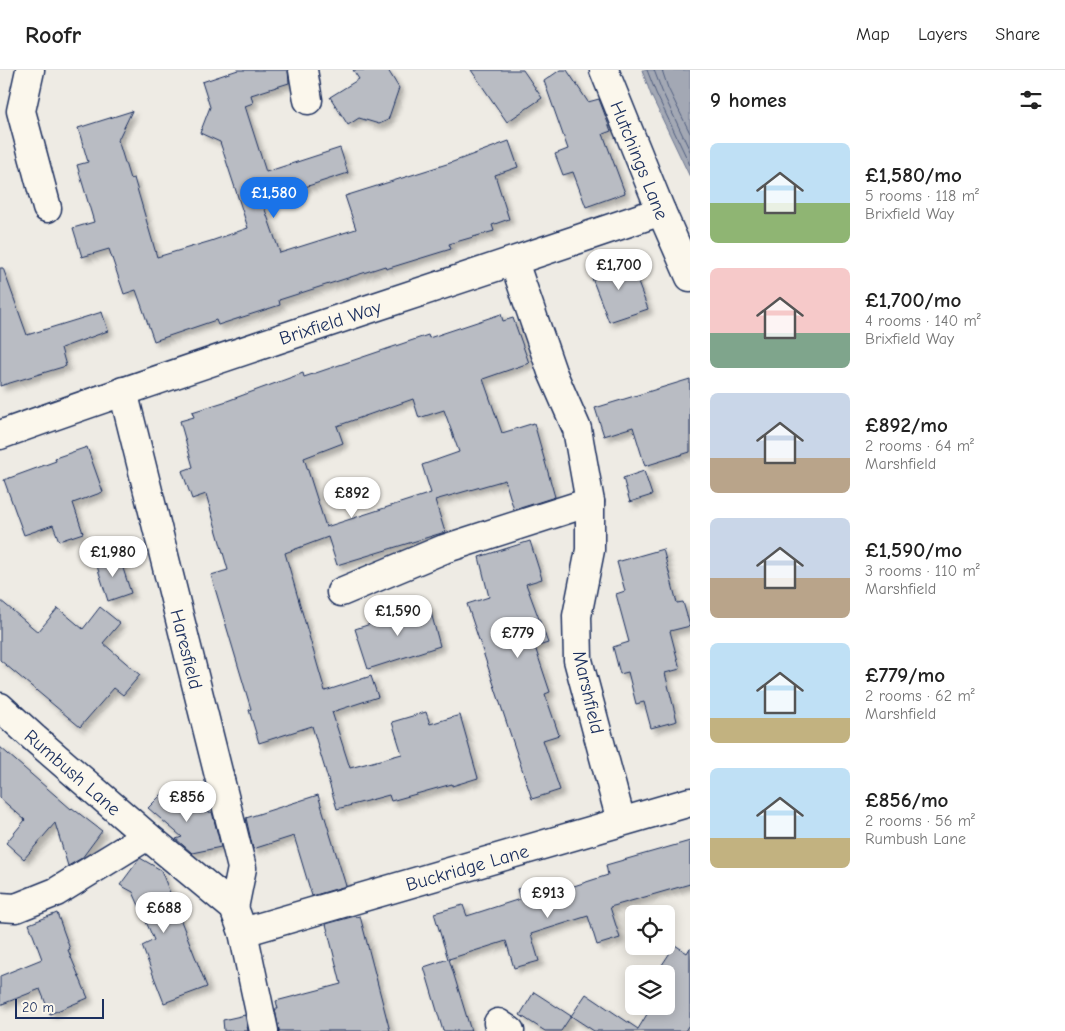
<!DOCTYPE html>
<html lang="en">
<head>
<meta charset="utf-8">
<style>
  :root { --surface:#fff; --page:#f2f2f2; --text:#222; --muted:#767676; --line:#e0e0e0; --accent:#1a73e8 }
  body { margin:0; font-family:"Comic Neue",sans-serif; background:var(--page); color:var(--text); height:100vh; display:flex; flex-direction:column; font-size:19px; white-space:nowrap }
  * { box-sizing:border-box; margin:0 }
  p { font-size:16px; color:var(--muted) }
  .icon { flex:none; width:28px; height:28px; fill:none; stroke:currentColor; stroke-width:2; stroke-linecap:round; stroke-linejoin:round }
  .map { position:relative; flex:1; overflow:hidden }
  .drawer { display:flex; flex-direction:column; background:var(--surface); width:375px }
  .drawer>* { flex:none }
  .fabs { position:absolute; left:625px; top:835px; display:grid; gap:10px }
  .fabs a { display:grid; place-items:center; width:50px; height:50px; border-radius:8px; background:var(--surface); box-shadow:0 2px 12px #0003; font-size:25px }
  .scale { position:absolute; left:15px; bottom:12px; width:89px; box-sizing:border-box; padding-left:5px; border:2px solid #1b2f5e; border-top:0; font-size:14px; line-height:18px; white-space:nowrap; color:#1b2f5e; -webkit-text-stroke:4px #fbf7ec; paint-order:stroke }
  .price { position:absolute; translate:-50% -42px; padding:0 11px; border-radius:18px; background:#fff; color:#222; font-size:16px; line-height:32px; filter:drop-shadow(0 1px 2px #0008) }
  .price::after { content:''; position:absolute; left:50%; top:30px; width:15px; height:11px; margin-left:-8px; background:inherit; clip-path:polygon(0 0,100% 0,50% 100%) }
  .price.selected { background:var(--accent); color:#fff }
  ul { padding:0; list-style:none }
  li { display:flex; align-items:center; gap:15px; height:125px; padding:0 20px }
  li span { display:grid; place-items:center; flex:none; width:140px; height:100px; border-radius:8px; color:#555 }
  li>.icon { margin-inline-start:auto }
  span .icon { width:60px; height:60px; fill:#fffc; stroke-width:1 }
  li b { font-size:21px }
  h2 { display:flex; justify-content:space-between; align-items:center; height:60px; padding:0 20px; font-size:21px }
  header { display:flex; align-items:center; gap:30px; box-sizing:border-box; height:70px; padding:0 25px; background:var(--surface); border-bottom:1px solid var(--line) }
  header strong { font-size:24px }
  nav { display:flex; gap:28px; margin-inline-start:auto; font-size:18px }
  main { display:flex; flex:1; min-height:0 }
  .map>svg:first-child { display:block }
  .water { fill:#a3a8b4; stroke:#6d7892 }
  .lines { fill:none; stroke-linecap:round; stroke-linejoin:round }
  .shore { stroke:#515f80; stroke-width:1 }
  .building { fill:#b9bcc3; stroke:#1b2f5e; fill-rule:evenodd; filter:url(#shadow) }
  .street-casing { stroke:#1b2f5e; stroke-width:31 }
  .street { stroke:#fbf7ec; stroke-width:28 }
  .labels { text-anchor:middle; stroke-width:4; stroke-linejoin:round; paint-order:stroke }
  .street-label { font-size:19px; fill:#1b2f5e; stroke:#fbf7ec }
</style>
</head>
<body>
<header>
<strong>Roofr</strong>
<nav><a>Map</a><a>Layers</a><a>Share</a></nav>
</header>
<main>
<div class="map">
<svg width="690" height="961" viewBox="0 0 690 961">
  <defs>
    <filter id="shadow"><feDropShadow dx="4.5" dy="4.5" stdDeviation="2.5" flood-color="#0004"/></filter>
  </defs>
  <rect width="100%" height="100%" fill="#eeebe4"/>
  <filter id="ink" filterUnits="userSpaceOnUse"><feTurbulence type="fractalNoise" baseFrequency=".02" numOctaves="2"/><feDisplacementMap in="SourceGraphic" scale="10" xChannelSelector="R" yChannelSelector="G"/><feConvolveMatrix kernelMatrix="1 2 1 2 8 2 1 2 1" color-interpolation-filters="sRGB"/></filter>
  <g filter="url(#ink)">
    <polygon class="water" points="642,0 690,0 690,107 651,25"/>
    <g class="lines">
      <g class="shore">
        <polyline points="647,0 656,23 690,95"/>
        <polyline points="654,0 662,21 690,81"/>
        <polyline points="662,0 668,18 690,63"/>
      </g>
    </g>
    <g class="building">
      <polygon points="238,0 288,0 289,13 251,25 253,33 245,36 266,102 340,78 348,103 262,131 280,183 356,159 345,126 450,93 509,71 518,97 495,105 509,149 492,155 494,161 449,174 451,179 386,199 385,196 279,230 280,235 218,255 216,250 154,271 136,220 124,224 109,179 82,187 73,158 94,152 77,95 88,92 78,58 132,41 118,70 130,109 134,108 157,187 211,171 248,158 220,72 200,63 210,37 202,12"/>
      <polygon points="353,0 388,0 399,18 388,50 379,54 359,48 348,55 330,27 359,9"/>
      <polygon points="471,0 523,0 542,28 507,52"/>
      <polygon points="560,0 567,0 588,32 599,29 611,61 603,64 625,123 586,137 573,102 563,105 555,84 568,79 544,11"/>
      <polygon points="629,189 648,239 609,252 590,203"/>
      <polygon points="0,198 3,198 27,265 102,242 108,261 61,278 66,296 0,316"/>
      <path d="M501,244L503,251L513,248L529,293L483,309L502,363L534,353L555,427L514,440L505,410L435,430L445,462L337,495L328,467L285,483L325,621L371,606L378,627L332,642L350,698L402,684L392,652L426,642L430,654L460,645L478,708L452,716V714L391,731L389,725L337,739L312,656L259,673L249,640L251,639L211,505L228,500L206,424L192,429L182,401L193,397L180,351L194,347L192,342L227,331L303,303L304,307L428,265L429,268ZM413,329L419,348L444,340L459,382L422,395L431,423L326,457L304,388L343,373L337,356Z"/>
      <polygon points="690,309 690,382 645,396 633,357 604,366 595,338"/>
      <polygon points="87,377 103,422 73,433 83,463 59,471 53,455 24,465 4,410 56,391 55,388"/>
      <polygon points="644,401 652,425 630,432 623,408"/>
      <polygon points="530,471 542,509 526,514 548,573 535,577 550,622 545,624 559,665 543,670 560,720 532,729 467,534 489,527 479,487"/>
      <polygon points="663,479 677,533 683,532 690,556 670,561 680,599 665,603 677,651 651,658 644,632 636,634 628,602 620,604 613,577 629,572 616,524 625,521 617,492"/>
      <polygon points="119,486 131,523 108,531 96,493"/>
      <polygon points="0,530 38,562 58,538 83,559 100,537 120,553 103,573 140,605 123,625 114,618 80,657 0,590"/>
      <polygon points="429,535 440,576 368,599 355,559"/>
      <polygon points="0,677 71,739 72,738 102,761 82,788 68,796 55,753 24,789 6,773 25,750 0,728"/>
      <polygon points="168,718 199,743 212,742 221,777 192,783 176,769 182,767 148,738"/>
      <polygon points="318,725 346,816 312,826 294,766 253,779 246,748"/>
      <polygon points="690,771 690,814 610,837 620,868 597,875 588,846 531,864 539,891 514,898 506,871 449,889 471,961 443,961 424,897 448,889 434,843 463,835 467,846 520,829 517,819 544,810 549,824 608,805 606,795"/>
      <polygon points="140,788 161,800 207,917 164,933 142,876 154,870 133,822 120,815"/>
      <polygon points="57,843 70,879 68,880 88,928 50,944 40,919 0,935 0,906 42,889 29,854"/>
      <polygon points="355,846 355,847 360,846 390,961 279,961 275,939 278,939 276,931 341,914 326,854"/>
      <polygon points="675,875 687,883 690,878 690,953 685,961 594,961 571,946 586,924 638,959 652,936 666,936 666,904 656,904"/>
      <polygon points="534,922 571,946 561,961 545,961 520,945"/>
      <polygon points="245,945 248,961 224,961 223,950"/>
    </g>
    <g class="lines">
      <defs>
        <g id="street">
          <polyline points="30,0 21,41 47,138"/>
          <polyline points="303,0 308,30"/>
          <polyline points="604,0 661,141 690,207"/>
          <polyline points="514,192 552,302 577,359 590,432 590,480 577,546 578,590 621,751"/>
          <polyline points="123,321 242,798 234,838"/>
          <path d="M0,365C219,286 441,217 661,141"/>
          <polyline points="341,522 444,479 590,432"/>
          <polyline points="0,637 34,668 147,766 234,838 243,862 264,961"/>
          <polyline points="0,837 16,838 56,822 147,766"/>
          <polyline points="243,862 690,732"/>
          <polyline points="498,953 510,961"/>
        </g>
      </defs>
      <use href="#street" class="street-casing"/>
      <use href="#street" class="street"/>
    </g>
  </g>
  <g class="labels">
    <g class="street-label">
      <text transform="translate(640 90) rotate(68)" y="7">Hutchings Lane</text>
      <text transform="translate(330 252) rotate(-18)" y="7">Brixfield Way</text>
      <text transform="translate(187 579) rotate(76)" y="7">Haresfield</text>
      <text transform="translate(589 622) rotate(77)" y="7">Marshfield</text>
      <text transform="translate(73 702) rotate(41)" y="7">Rumbush Lane</text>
      <text transform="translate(467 797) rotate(-16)" y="7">Buckridge Lane</text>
    </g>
  </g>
</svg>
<div class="fabs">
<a><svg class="icon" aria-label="locate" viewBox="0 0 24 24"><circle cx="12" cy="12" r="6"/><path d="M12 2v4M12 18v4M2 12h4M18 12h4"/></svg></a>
<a><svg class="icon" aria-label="layers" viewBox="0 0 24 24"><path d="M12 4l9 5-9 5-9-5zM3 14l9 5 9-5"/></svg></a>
</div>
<div class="scale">20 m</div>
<b class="price selected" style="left:274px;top:149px">£1,580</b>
<b class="price" style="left:619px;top:221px">£1,700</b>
<b class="price" style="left:352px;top:449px">£892</b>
<b class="price" style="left:113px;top:508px">£1,980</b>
<b class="price" style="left:398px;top:567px">£1,590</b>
<b class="price" style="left:518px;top:589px">£779</b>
<b class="price" style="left:187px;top:753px">£856</b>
<b class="price" style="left:548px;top:849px">£913</b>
<b class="price" style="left:164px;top:864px">£688</b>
</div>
<section class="drawer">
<h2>9 homes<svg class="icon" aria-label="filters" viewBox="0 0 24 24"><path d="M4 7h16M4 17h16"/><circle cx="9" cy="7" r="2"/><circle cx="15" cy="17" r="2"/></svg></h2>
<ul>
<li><span style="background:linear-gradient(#bfe0f5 60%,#8fb573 0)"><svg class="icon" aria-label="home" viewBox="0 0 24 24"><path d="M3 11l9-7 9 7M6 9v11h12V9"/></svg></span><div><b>£1,580/mo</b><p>5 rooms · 118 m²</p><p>Brixfield Way</p></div></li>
<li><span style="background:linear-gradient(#f6c9c9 65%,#7fa58c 0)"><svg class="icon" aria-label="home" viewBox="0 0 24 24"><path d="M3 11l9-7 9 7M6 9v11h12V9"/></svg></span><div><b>£1,700/mo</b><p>4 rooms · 140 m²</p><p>Brixfield Way</p></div></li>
<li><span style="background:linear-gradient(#c9d6e8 65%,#b9a48a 0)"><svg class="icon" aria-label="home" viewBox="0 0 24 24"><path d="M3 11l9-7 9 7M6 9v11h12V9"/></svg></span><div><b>£892/mo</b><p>2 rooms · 64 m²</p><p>Marshfield</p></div></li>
<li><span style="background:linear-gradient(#c9d6e8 60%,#b9a48a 0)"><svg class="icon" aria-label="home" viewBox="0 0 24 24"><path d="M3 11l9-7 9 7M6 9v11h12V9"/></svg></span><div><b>£1,590/mo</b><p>3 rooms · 110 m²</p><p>Marshfield</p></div></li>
<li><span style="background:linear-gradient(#bfe0f5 75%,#c2b280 0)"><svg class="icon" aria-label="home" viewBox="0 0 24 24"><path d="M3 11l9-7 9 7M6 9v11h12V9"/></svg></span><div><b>£779/mo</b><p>2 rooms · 62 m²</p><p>Marshfield</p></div></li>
<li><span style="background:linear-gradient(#bfe0f5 70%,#c2b280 0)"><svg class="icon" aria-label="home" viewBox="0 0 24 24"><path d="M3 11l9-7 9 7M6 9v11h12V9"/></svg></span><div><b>£856/mo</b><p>2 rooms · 56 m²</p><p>Rumbush Lane</p></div></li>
</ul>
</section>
</main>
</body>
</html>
